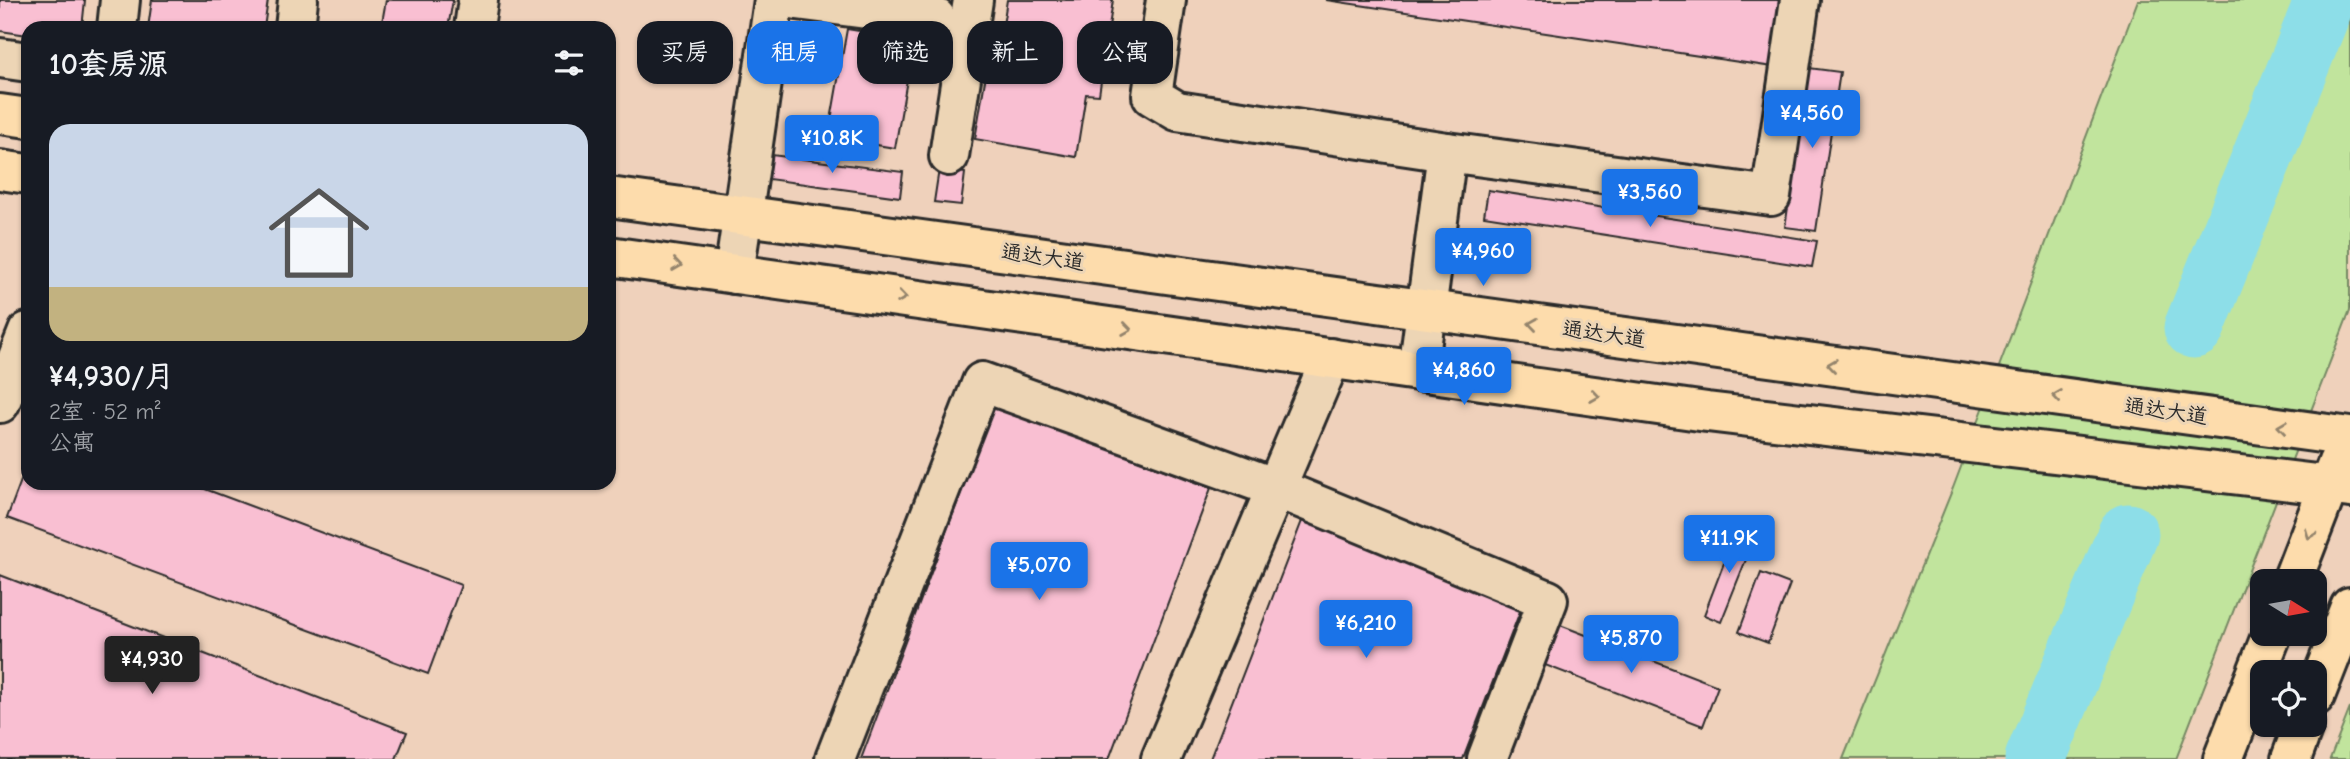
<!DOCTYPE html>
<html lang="zh">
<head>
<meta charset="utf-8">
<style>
  :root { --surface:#171b24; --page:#20242c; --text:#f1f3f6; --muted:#9ea1a6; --line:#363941; --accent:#1a73e8 }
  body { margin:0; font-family:"Comic Neue","LXGW WenKai TC",sans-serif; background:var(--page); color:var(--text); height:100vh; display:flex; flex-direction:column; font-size:26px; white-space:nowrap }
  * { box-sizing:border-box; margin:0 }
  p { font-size:23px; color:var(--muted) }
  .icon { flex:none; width:38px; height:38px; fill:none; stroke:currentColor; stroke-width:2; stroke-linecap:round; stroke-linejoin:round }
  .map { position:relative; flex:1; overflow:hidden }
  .side { position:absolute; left:21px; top:21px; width:595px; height:469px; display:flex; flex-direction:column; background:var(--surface); border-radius:21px; box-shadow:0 2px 5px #0004 }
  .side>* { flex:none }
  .hud { position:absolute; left:637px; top:21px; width:665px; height:63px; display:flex; gap:14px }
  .needle { width:46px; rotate:101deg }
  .controls { position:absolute; left:2250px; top:569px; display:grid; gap:14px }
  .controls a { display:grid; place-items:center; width:77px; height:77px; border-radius:14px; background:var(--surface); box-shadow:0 2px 5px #0004; font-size:35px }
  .price { position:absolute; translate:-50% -60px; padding:0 16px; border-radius:7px; background:var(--accent); color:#fff; font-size:23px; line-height:46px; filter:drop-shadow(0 2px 4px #0008) }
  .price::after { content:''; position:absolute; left:50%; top:42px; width:21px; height:16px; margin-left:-10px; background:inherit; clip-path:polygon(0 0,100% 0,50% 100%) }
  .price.on { background:#222; color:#fff }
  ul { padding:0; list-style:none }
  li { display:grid; align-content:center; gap:14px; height:371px; padding:0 28px }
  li+li { border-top:2px solid var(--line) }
  li span { display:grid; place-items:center; height:217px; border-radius:21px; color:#555 }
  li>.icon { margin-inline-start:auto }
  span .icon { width:126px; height:126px; fill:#fffc; stroke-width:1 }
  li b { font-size:30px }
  h2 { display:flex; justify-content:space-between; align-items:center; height:84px; padding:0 28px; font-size:30px }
  .chip { padding:0 24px; border-radius:21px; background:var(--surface); box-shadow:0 2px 5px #0004; font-size:24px; line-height:63px }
  .chip.on { background:var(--accent); color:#fff }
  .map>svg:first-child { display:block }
  .green { fill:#c1e49d; stroke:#768864; stroke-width:2 }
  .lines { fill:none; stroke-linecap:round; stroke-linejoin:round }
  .river { stroke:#8ddee8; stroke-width:61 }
  .building { fill:#f9bfd2; stroke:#2b2b2b; stroke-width:2 }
  .minor-casing { stroke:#2b2b2b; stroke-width:44 }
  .major-casing { stroke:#2b2b2b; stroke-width:44 }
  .minor { stroke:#edd5b5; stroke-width:38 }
  .major { stroke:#fddcac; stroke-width:38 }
  .oneway { stroke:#94846c }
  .labels { text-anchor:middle; stroke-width:6; stroke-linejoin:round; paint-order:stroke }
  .street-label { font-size:21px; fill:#2b2b2b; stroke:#edd5b5 }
</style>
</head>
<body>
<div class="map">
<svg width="2350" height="759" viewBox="0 0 2350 759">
  <rect width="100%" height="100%" fill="#efd1bb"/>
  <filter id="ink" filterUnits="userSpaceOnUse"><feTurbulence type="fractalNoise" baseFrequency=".0143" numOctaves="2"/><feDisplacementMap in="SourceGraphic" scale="14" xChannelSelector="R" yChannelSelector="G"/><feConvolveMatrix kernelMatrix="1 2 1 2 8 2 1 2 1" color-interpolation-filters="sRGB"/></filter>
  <g filter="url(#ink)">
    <g class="green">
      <polygon points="2138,0 2350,0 2350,310 2176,759 1843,759 1953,488"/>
      <polygon points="2350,708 2350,759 2330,759"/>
    </g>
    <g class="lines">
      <g class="river">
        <polyline points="2194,328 2325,0"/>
        <polyline points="2035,759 2128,534"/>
      </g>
    </g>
    <g class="building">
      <polygon points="0,0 85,0 82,28 28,28 28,35 0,31"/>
      <polygon points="152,0 268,0 264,28 148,28"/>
      <polygon points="386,0 453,0 448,28 381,28"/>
      <polygon points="1007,0 1113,0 1099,95 1086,94 1076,157 975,139 990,51 999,51"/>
      <polygon points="1326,0 1783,0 1773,67"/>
      <polygon points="847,29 914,40 895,148 828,137"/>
      <polygon points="1809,68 1840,72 1816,231 1785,227"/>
      <polygon points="764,154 903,172 900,197 761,178"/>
      <polygon points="939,169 965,173 961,205 934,202"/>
      <polygon points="1488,190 1817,241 1812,267 1484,216"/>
      <polygon points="994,405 1211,488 1109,759 861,759"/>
      <polygon points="28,462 28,483 189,483 461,585 428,674 7,518"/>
      <polygon points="1302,521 1522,606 1463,759 1210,759"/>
      <polygon points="1737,529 1755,537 1721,622 1704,615"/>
      <polygon points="1761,573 1790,584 1768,643 1739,632"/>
      <polygon points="0,575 407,732 396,759 0,759"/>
      <polygon points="1560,625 1718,686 1703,726 1545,665"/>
    </g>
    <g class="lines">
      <defs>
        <g id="minor">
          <polyline points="797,0 936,18"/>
          <polyline points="1166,0 1152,96 1177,111 1447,152 1771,196 1800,0"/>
          <polyline points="117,28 120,0"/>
          <polyline points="295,28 298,0"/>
          <polyline points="474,28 478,0"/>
          <polyline points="0,58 28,62"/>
          <polyline points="949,156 973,0"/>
          <polyline points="734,274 774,0"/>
          <polyline points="1418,371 1447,152"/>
          <polyline points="0,403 28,332"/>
          <polyline points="835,759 982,382 1276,488 1548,600 1487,759"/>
          <polyline points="1161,759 1331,358"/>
        </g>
        <g id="major">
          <polyline points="0,114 28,118"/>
          <polyline points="0,170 28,174"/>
          <polyline points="609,197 2350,437"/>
          <polyline points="609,256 1707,412 2350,488"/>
          <polyline points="2292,581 2338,462"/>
          <polyline points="2315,696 2350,607"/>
          <polyline points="2223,759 2272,634"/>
          <polyline points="2291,759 2304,724"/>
        </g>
      </defs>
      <use href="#minor" class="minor-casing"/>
      <use href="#major" class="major-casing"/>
      <use href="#minor" class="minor"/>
      <use href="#major" class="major"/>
    </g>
    <defs><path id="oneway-chevron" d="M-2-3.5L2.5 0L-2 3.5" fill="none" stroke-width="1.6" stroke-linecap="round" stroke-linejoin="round" transform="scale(1.75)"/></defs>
    <g class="oneway">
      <use href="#oneway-chevron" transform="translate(677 265) rotate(8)"/>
      <use href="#oneway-chevron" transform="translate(902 297) rotate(8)"/>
      <use href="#oneway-chevron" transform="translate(1533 324) rotate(-172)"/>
      <use href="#oneway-chevron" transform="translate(1127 329) rotate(8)"/>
      <use href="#oneway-chevron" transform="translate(1832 365) rotate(-172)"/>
      <use href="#oneway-chevron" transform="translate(1595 396) rotate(8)"/>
      <use href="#oneway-chevron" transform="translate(2057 396) rotate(-172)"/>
      <use href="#oneway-chevron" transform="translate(2282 427) rotate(-172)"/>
      <use href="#oneway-chevron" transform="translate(2310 534) rotate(111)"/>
    </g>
  </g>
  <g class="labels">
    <g class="street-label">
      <text transform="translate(1043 257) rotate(8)" y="7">通达大道</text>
      <text transform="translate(1604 334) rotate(8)" y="7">通达大道</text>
      <text transform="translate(2166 411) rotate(8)" y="7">通达大道</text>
    </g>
  </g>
</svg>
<div class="controls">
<a><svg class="needle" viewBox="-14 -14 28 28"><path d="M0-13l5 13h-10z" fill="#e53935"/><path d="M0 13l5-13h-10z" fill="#9ea1a6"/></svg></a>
<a><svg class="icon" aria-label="locate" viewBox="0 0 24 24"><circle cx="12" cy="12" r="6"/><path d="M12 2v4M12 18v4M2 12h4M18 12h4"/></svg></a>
</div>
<b class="price" style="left:1812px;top:150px">¥4,560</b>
<b class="price" style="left:832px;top:175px">¥10.8K</b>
<b class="price" style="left:1650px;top:229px">¥3,560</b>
<b class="price" style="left:1483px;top:288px">¥4,960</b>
<b class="price" style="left:1464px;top:407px">¥4,860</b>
<b class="price" style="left:1729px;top:575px">¥11.9K</b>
<b class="price" style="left:1039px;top:602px">¥5,070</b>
<b class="price" style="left:1366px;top:660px">¥6,210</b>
<b class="price" style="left:1631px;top:675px">¥5,870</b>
<b class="price on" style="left:152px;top:696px">¥4,930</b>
<div class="hud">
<a class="chip">买房</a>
<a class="chip on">租房</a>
<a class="chip">筛选</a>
<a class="chip">新上</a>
<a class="chip">公寓</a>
</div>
<section class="side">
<h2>10套房源<svg class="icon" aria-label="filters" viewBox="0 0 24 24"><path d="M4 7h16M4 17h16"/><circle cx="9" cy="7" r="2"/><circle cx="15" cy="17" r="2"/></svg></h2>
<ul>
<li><span style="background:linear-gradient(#c9d6e8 75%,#c2b280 0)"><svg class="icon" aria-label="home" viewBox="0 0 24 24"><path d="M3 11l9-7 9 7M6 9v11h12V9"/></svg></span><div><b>¥4,930/月</b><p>2室 · 52 m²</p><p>公寓</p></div></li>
</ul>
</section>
</div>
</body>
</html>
